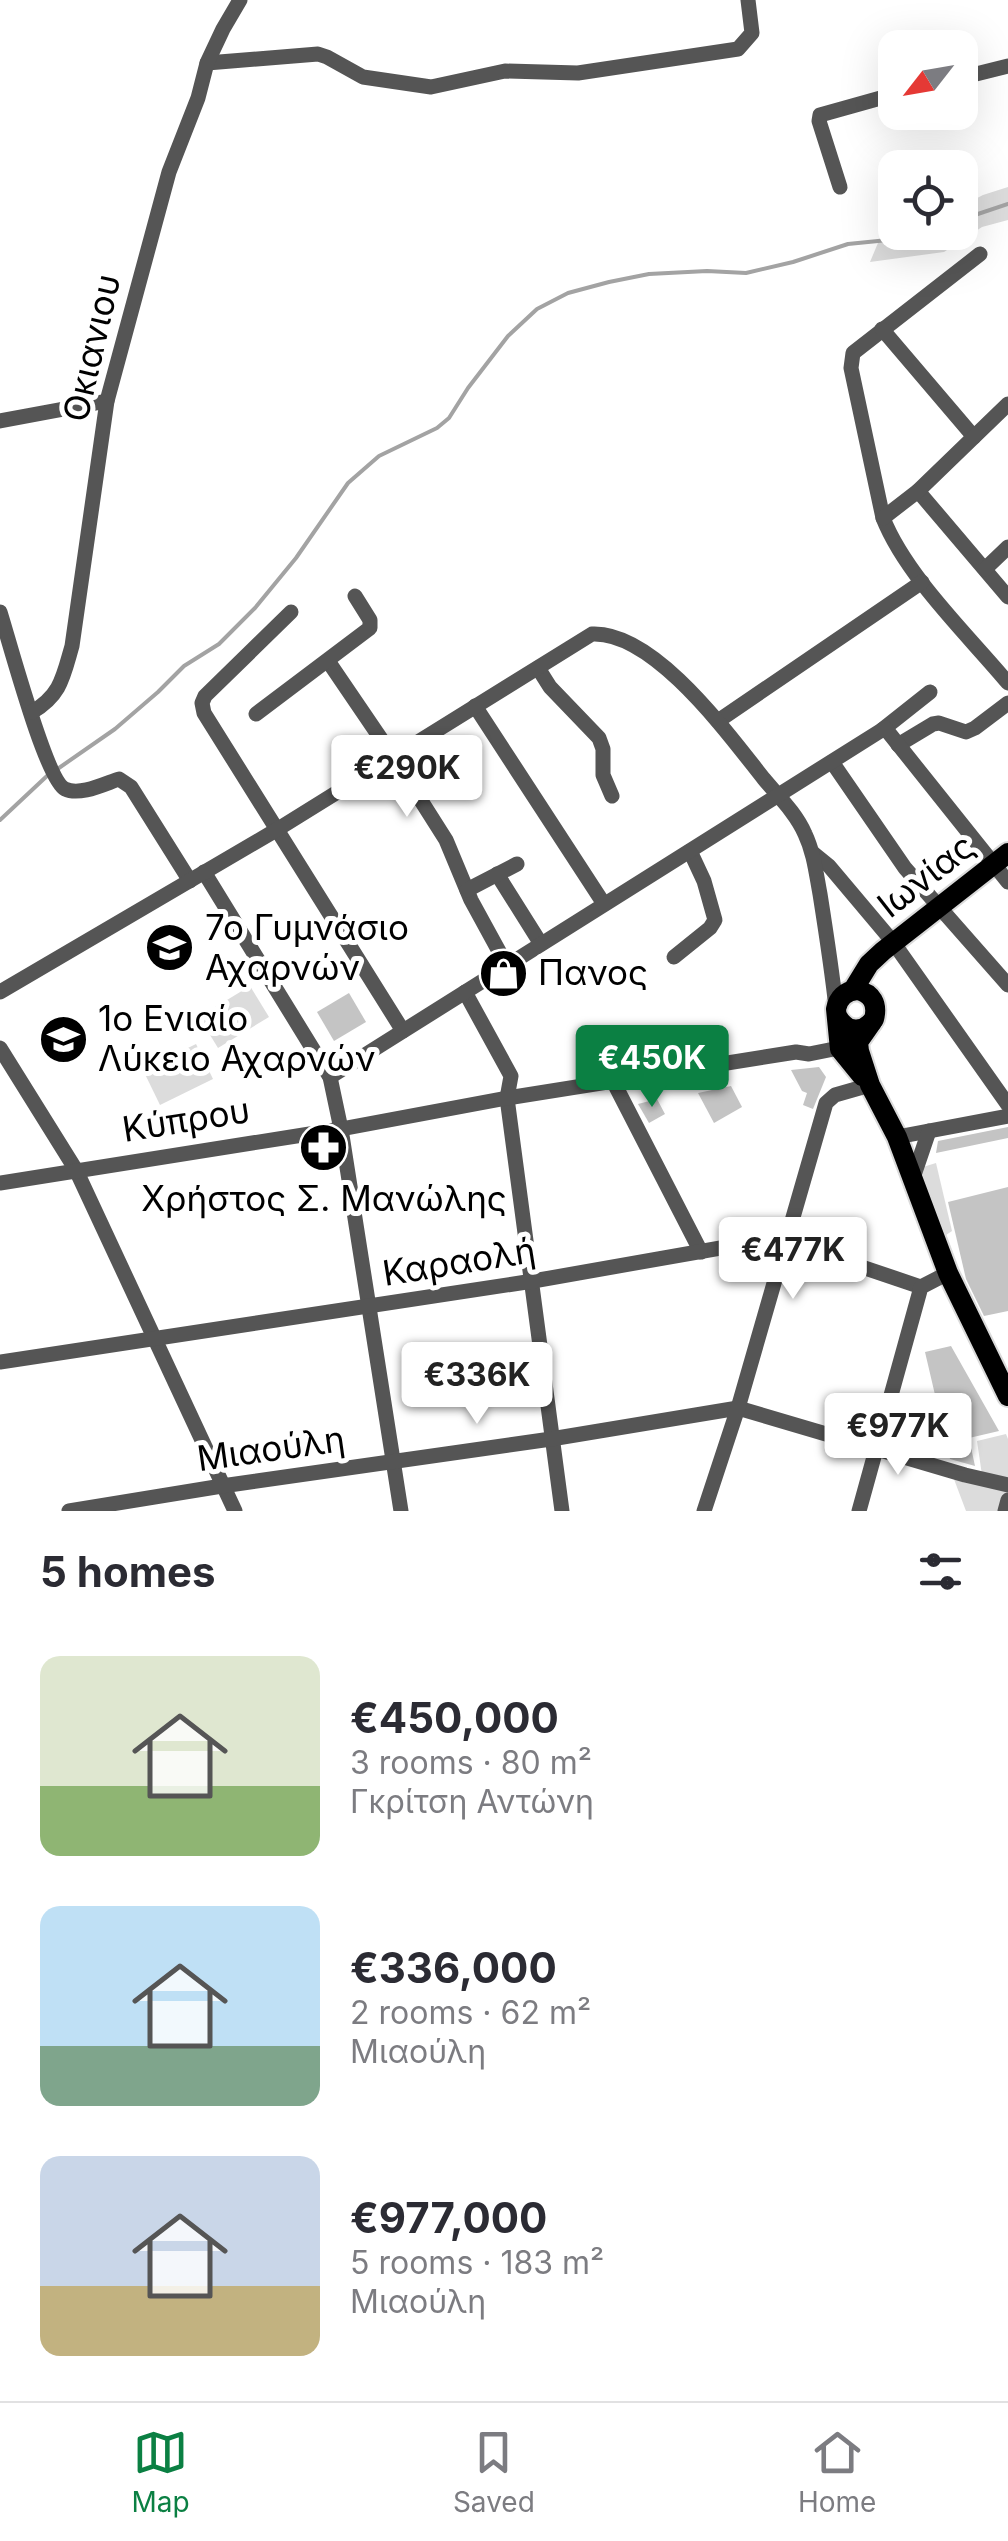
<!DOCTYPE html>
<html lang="en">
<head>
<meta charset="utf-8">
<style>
  :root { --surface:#fff; --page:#f7f7f7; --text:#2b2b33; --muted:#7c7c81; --line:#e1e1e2; --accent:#0b8043 }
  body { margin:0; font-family:Inter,sans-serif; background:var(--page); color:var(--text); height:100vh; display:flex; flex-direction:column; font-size:38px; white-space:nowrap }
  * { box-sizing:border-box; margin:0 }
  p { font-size:32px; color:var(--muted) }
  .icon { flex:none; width:55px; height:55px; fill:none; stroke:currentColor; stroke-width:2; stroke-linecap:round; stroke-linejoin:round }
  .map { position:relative; height:1511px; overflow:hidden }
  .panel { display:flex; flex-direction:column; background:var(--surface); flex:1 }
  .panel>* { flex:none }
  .needle { width:65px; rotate:239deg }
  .controls { position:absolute; left:878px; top:30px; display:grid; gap:20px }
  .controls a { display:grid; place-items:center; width:100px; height:100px; border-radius:20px; background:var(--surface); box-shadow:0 10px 40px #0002; font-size:50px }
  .price { position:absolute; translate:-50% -85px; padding:0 22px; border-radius:10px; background:#fff; color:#222; font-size:32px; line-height:65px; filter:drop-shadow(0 2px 5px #0008) }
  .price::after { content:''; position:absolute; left:50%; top:60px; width:30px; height:22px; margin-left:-15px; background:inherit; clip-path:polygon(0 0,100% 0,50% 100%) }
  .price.on { background:var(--accent); color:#fff }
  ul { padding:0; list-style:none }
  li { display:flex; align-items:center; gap:30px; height:250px; padding:0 40px }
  li span { display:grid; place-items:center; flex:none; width:280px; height:200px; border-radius:20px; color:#555 }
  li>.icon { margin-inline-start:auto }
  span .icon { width:120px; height:120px; fill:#fffc; stroke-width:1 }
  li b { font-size:42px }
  h2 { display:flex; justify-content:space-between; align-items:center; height:120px; padding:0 40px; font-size:42px }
  .tab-bar { display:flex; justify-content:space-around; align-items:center; height:140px; border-top:2px solid var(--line); background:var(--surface); font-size:28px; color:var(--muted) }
  .tab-bar a { display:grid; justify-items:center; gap:5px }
  .tab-bar .on { color:var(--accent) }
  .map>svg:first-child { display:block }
  .green { fill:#dcdcdc }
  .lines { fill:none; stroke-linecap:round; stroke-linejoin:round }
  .stream { stroke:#a3a3a3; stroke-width:4 }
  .building { fill:#c4c4c4 }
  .major-casing { stroke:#dbdbdb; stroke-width:24 }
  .minor { stroke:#555; stroke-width:15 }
  .major { stroke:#000; stroke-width:20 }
  .labels { text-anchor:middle; stroke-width:10; stroke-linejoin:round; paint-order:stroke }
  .street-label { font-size:35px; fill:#000; stroke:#fff }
  .poi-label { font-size:35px; fill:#000; stroke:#fff; text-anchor:start }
</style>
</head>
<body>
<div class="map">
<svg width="1008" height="1511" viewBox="0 0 1008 1511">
  <rect width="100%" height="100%" fill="#fff"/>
  <g class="green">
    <polygon points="1008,187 1008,220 982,227 944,252 870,262 883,231 895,229 895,232 960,232 960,207 983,195"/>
    <polygon points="250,986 269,1017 218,1048 199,1017"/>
    <polygon points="196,1044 213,1079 160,1105 143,1070"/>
    <polygon points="936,1163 952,1231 946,1235 922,1177 923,1167"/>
    <polygon points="1006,1434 1008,1439 1008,1511 966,1511 949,1466 982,1475 977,1441"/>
  </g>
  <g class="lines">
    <g class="stream">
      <polyline points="960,220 1008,204"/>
      <polyline points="56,770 115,729 158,692 184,666 219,644 255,608 296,558 348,483 379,456 437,428 449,418 468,388 508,336 537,309 568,293 609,282 649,274 707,271 746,273 793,262 848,244 888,240 918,232"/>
      <polyline points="0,820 48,775"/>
    </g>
  </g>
  <g class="building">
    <polygon points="349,993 366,1022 334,1041 317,1012"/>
    <polygon points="819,1067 826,1077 813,1109 803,1105 807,1093 802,1091 791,1070"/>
    <polygon points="731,1086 742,1107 714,1123 698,1093"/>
    <polygon points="657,1099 665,1114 649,1123 638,1104"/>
    <polygon points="1008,1127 1008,1138 936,1153 938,1141"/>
    <polygon points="1008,1187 1008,1311 984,1316 966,1279 948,1202"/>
    <polygon points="951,1346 999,1431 969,1438 975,1466 950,1459 925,1352"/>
  </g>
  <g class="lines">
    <defs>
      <g id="major">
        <polyline points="853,990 869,964 883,951 1008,853"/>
        <path d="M837,1016C846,1033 863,1034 874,1019C878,1004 872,993 857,990C845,991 838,998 836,1009L840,1049L862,1076"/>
        <polyline points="872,1022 858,1042 859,1051 870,1085 897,1137 948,1273 1008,1396"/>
      </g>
    </defs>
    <use href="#major" class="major-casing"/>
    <g class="minor">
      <polyline points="207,63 318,54 327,57 363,77 431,87 505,71 578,73 738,49 752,33 748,0"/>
      <polyline points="960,78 1008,66"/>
      <polyline points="840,187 819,121 820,115 895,94"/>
      <path d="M980,254L853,353L851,368L883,518C906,576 968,635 1008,683"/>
      <polyline points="882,329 974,437"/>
      <polyline points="0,421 107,401"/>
      <polyline points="918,491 1008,597"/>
      <polyline points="883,518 918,491 1008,404"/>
      <polyline points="985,569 1008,547"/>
      <path d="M0,612C9,640 46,780 65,789C80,796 104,784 119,779L131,787L190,881"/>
      <polyline points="291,612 205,696 202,703 204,713 403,1031"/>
      <polyline points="328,661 394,758 446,840 471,900 507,966"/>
      <polyline points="538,668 550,687 599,738 603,749 603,775 612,796"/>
      <polyline points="475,706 604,904"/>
      <path d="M32,712C61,695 63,677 72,646L107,401L169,172L198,98L207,63L223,29L240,0"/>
      <polyline points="256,714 370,628 370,620 355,596"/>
      <polyline points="718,721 922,582"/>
      <polyline points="882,730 930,692"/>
      <polyline points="898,745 933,724 939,723 966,732 975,728 1008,703"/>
      <polyline points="832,762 905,868 1008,985"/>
      <polyline points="813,853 829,866 893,942 1008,1105"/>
      <polyline points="204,872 330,1077 341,1129 401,1511"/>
      <polyline points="497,874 541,944"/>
      <polyline points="467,890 517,864"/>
      <polyline points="674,957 710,928 715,920 704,881 690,851"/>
      <path d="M0,992L278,829L592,634C654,631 728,734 764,779C778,796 796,813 805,834C814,853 816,873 820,894C826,932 832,970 836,1008"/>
      <polyline points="465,992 511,1076 507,1098 562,1511"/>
      <polyline points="0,1048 76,1170 235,1511"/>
      <polyline points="330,1077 885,728 1008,882"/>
      <polyline points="613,1081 701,1252"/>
      <polyline points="897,1137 1008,1116"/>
      <polyline points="913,1178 929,1131"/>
      <polyline points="0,1183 341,1129 507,1098 796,1052 809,1054 849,1046"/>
      <polyline points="0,1362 533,1281 749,1243 786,1245 850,1263 921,1287"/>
      <polyline points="69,1511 222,1486 551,1439 738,1408 965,1475 1008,1485"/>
      <polyline points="704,1511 738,1408 826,1103 835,1095 870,1085"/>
      <polyline points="859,1511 921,1287 948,1273"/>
      <polyline points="1005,1511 1008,1500"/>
    </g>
    <use href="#major" class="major"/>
  </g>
  <defs>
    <symbol id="school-disc" viewBox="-11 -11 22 22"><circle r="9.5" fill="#000" stroke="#fff"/><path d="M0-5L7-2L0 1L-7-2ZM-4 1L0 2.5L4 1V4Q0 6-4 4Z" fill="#fff"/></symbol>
    <symbol id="shop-disc" viewBox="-11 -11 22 22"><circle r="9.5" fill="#000" stroke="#fff"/><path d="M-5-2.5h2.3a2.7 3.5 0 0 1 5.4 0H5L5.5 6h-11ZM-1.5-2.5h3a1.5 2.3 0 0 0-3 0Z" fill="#fff"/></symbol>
    <symbol id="pharmacy-disc" viewBox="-11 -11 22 22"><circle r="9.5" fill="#000" stroke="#fff"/><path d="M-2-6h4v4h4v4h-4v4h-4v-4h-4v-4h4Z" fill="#fff"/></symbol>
  </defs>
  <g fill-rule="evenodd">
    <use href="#school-disc" x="142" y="920" width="55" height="55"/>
    <use href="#shop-disc" x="476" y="946" width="55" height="55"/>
    <use href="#school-disc" x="36" y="1012" width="55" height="55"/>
    <use href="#pharmacy-disc" x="296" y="1120" width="55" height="55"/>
  </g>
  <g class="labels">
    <g class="street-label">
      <text transform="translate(92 348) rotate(-77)" y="12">Οκιανιου</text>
      <text transform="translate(926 876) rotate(-38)" y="12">Ιωνίας</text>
      <text transform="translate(186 1120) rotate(-9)" y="12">Κύπρου</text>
      <text transform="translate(459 1262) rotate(-9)" y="12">Καραολή</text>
      <text transform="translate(271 1449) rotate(-8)" y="12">Μιαούλη</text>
    </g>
    <g class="poi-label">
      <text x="205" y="940">7ο Γυμνάσιο<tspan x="205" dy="40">Αχαρνών</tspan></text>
      <text x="538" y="985">Πανος</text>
      <text x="98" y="1031">1ο Ενιαίο<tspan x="98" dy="40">Λύκειο Αχαρνών</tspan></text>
      <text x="324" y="1211" text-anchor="middle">Χρήστος Σ. Μανώλης</text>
    </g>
  </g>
</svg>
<div class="controls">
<a><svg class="needle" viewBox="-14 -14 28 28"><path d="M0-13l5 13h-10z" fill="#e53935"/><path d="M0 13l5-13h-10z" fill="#7c7c81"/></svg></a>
<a><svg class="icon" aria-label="locate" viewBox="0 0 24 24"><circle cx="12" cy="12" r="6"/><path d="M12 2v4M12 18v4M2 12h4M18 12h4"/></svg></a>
</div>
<b class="price" style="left:407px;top:820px">€290K</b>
<b class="price on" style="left:652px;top:1110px">€450K</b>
<b class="price" style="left:793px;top:1302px">€477K</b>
<b class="price" style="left:477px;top:1427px">€336K</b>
<b class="price" style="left:898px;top:1478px">€977K</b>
</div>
<section class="panel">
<h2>5 homes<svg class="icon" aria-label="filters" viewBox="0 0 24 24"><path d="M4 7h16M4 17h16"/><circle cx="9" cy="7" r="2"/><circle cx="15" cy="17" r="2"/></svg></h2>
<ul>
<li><span style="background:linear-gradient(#dfe7d0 65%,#8fb573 0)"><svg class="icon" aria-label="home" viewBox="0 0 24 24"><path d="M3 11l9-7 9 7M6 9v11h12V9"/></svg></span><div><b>€450,000</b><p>3 rooms · 80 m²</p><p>Γκρίτση Αντώνη</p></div></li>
<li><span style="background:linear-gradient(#bfe0f5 70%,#7fa58c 0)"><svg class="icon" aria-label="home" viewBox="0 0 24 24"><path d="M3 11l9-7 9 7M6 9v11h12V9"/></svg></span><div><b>€336,000</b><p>2 rooms · 62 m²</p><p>Μιαούλη</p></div></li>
<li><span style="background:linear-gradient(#c9d6e8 65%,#c2b280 0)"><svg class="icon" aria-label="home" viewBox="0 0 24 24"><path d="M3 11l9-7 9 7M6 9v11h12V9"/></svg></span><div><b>€977,000</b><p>5 rooms · 183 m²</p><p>Μιαούλη</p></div></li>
</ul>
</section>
<nav class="tab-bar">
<a class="on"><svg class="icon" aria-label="map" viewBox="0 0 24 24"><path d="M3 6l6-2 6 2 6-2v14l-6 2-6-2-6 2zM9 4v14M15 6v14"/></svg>Map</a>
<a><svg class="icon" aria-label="saved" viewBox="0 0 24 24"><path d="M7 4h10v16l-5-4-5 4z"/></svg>Saved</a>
<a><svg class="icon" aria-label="home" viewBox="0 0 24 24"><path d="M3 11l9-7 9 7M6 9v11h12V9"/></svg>Home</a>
</nav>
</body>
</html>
